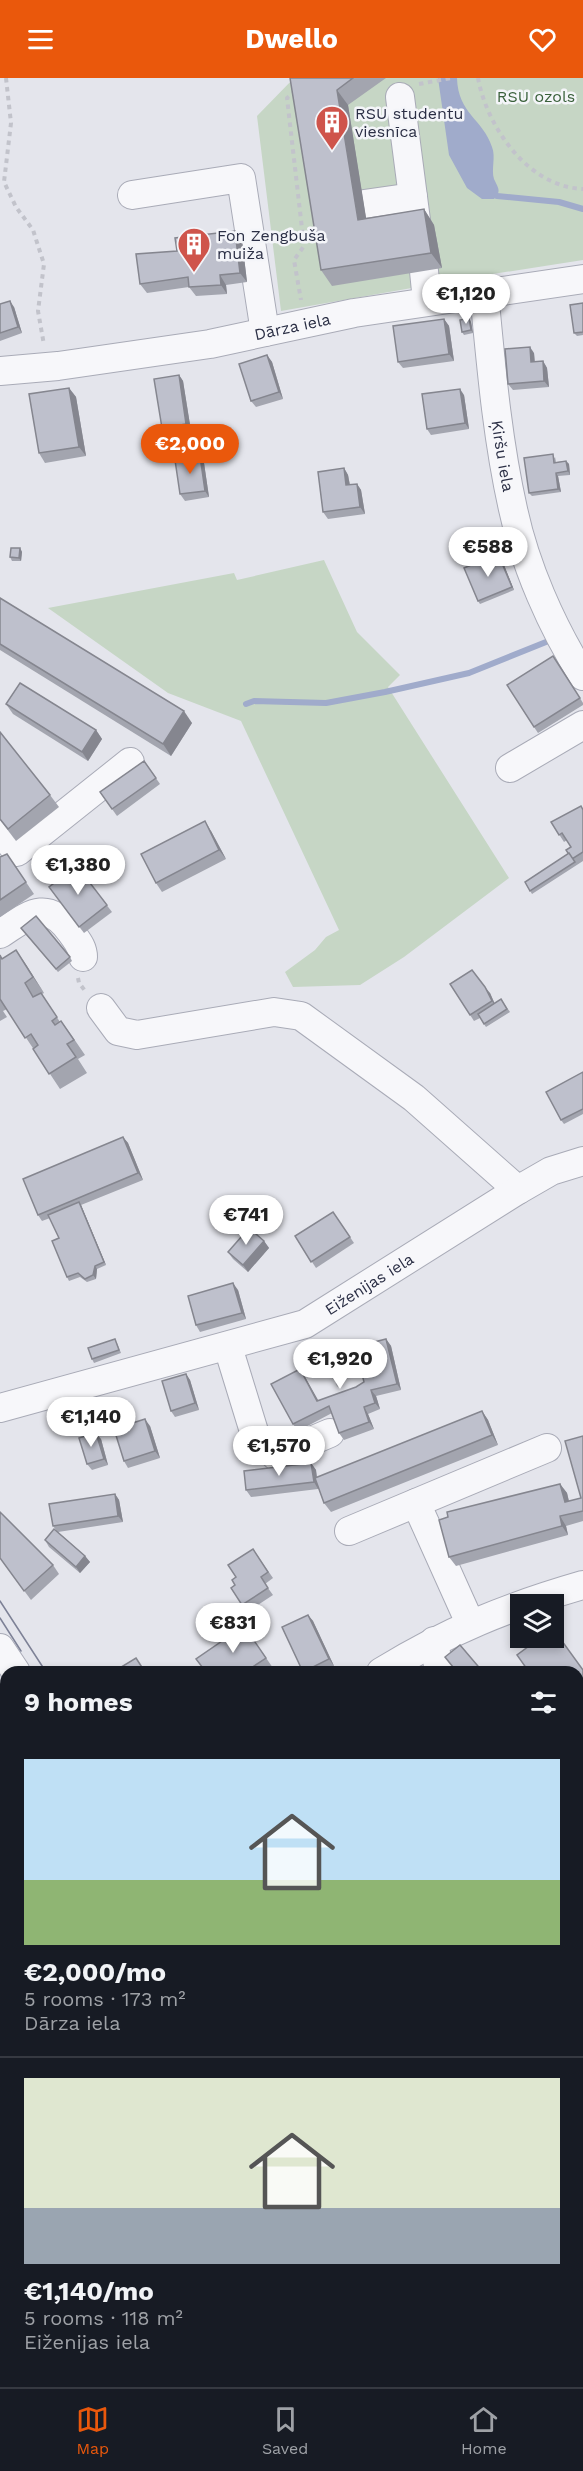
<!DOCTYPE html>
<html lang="en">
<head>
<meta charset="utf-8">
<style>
  :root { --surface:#171b24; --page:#20242c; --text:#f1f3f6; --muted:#9ea1a6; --line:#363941; --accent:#ea580c }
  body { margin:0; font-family:"Work Sans",sans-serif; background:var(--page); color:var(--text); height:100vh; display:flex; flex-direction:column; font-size:22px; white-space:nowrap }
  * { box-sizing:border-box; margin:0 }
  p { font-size:20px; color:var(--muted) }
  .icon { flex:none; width:33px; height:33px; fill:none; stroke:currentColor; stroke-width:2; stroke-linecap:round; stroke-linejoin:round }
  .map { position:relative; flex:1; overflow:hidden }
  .panel { position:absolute; left:0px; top:1588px; width:584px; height:722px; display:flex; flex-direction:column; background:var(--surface); border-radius:18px 18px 0 0; box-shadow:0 3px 9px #0003 }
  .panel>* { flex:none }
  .controls { position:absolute; left:510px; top:1516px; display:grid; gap:12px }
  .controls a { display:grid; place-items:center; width:54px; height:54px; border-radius:0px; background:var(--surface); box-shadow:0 3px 9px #0003; font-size:30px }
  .price { position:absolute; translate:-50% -51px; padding:0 14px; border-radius:21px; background:#fff; color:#222; font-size:20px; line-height:39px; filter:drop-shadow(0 2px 3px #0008) }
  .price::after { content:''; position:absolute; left:50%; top:36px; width:18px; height:14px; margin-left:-9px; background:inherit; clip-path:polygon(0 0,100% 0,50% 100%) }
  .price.selected { background:var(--accent); color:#fff }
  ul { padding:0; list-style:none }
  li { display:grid; align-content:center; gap:12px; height:318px; padding:0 24px }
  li+li { border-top:2px solid var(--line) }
  li span { display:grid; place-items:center; height:186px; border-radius:0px; color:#555 }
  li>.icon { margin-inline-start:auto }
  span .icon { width:108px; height:108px; fill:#fffc; stroke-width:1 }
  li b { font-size:26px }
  h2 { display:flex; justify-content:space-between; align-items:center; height:72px; padding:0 24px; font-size:26px }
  header { display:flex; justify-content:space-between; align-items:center; height:78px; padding:0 24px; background:var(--accent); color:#fff; font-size:27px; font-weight:700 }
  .tab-bar { display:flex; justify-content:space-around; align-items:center; height:84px; border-top:2px solid var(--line); background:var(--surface); font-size:16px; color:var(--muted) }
  .tab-bar a { display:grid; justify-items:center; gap:3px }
  .tab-bar .selected { color:var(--accent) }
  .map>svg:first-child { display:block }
  .green { fill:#c6d6c5 }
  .water { fill:#a0abcb }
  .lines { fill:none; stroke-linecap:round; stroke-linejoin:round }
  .stream { stroke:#a0abcb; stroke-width:6 }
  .minor-casing { stroke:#a9abb7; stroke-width:30 }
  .path { stroke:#c2c3cb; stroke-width:4; stroke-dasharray:4.5 4.5; stroke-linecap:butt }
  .minor { stroke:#f7f7fa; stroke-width:28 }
  .tram { stroke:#7d8196; stroke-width:1.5 }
  .wall { fill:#a3a5af }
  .shaded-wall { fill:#85868f }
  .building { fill:#bec0cc; stroke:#85868f; stroke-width:1.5 }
  .labels { text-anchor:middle; stroke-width:5; stroke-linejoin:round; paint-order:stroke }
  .park-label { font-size:16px; fill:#39603a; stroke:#f4f5f9 }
  .poi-label { font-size:16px; fill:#2b2f45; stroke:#f4f5f9; text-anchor:start }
  .street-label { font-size:16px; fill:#2b2f45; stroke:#f4f5f9 }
</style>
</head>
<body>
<header><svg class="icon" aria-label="menu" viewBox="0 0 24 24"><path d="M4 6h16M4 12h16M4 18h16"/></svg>Dwello<svg class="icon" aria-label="heart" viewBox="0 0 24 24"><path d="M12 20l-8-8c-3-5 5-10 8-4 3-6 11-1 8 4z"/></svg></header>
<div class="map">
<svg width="583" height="2309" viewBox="0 0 583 2309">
  <rect width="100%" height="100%" fill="#e4e5ec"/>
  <g class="green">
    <polygon points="294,0 583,0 583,182 480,198 281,233 257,38"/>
    <polygon points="324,482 357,554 400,597 388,609 509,800 404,879 360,907 293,909 285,894 315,872 326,859 339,852 241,643 168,615 48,530 234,495 237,502"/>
  </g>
  <path class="water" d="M438,0H457C458,36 483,41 492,69C496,79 491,91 494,101C498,110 502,113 494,121H482L467,110L449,77Z"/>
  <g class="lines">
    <g class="stream">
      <polyline points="497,118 559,124 583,131"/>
      <polyline points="246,626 254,623 326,625 385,614 469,595 551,562"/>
    </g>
    <defs>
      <g id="minor">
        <polyline points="400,19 417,150"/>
        <polyline points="132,117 241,100 265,254"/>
        <polyline points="364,126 413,119"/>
        <polyline points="424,193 427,223"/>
        <path id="s1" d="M484,214C491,287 497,360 513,431C525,488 552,549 583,598"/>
        <path id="s2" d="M0,293L58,288L210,266L354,235L583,201"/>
        <polyline points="510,690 583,647"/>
        <polyline points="0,752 17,774 130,684"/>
        <path d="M0,856C28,838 46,819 71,854C77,863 83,869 83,879"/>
        <polyline points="101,930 118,953 137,957 274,934 301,938 414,1020 518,1112"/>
        <polyline points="228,1269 256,1360 276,1378 330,1355"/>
        <path id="s3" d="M0,1330L305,1246L518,1112L551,1093L583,1083"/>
        <polyline points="416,1425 470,1545"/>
        <polyline points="349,1453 547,1370"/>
        <polyline points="434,1563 439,1594"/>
        <polyline points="0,1570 16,1594"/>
        <path d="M381,1594C448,1553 507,1529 583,1507"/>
        <polyline points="0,1781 6,1777"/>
        <polyline points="0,1858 6,1855"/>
        <polyline points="0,1884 4,1893 6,1925"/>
        <polyline points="578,2060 583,2056"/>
        <polyline points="578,2124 583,2126"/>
        <polyline points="0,2131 6,2130"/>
        <polyline points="113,2309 120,2304"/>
        <polyline points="324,2309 325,2304"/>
        <polyline points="413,2309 415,2304"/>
      </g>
    </defs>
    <use href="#minor" class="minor-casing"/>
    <g class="path">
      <polyline points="6,0 11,45 4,104 16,129 33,152 44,186 38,233 44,267"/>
      <path d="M478,0C487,49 528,109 583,111"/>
      <polyline points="419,6 451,0"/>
      <polyline points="296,13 287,20 304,168 294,182 301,222"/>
      <polyline points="78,900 79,905 86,914"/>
      <polyline points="316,1265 339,1308"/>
    </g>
    <use href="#minor" class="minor"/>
    <g class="tram">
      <polyline points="0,1523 46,1594"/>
      <polyline points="0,1540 21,1573"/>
      <polyline points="319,2309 321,2304"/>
    </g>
  </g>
  <g class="wall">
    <polygon points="290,0 386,0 348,27 366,141 424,131 434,147 442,190 332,208 321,192"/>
    <polygon points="235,153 242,162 247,204 226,207 227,216 196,218 189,209 147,215 140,206 177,173"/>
    <polygon points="583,225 583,257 577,258 574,255"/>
    <polygon points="0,226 14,229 22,255 0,263"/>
    <polygon points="444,241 449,248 454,283 403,290 398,284"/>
    <polygon points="471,244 473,255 464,257 462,254"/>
    <polygon points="534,275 535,284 543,283 547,290 549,309 513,312 508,306"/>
    <polygon points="267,277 272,284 283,321 256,329 251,323"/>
    <polygon points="179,297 183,303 191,353 166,356 162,350"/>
    <polygon points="69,310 76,319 86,378 45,385 39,375"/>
    <polygon points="464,317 469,351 431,357 427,351"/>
    <polygon points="200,378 204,385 209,419 185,423 180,416"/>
    <polygon points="555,379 556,384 566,383 569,386 570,397 558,398 561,414 532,418 529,415"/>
    <polygon points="344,390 348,397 350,407 357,406 361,412 365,436 328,441 323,434"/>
    <polygon points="20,470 22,474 21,483 12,483 10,479"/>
    <polygon points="504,487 514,512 480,526 478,523"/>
    <polygon points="0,520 192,645 171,678 0,572"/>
    <polygon points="558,585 583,625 583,627 538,655 534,649"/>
    <polygon points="6,626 96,652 102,661 88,683 13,636"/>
    <polygon points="0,654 50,717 59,729 16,763 0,742"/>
    <polygon points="144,683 160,706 117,738 100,714"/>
    <polygon points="583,732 583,783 532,816 525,804 569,775 571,769 567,762 564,764 551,744"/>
    <polygon points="211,753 226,781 162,814 156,805"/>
    <polygon points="7,776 34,816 0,839 0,779"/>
    <polygon points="77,788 112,834 84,855 49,809"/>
    <polygon points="24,854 70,879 72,883 58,894"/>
    <polygon points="16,872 44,915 42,916 60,944 61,943 72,958 85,977 78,981 87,995 60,1011 7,931 3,933 7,939 0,943 0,877 2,881"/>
    <polygon points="450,906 490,915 495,926 501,921 510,934 486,949 480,940 474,943"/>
    <polygon points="583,994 583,1036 564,1046 561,1042"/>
    <polygon points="123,1059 128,1065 143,1102 81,1127 106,1187 97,1191 96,1201 87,1204 80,1199 69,1203 67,1199 59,1160 50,1140 42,1143 38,1137"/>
    <polygon points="333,1134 354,1165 316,1190 295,1158"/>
    <polygon points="264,1163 269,1170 248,1194 233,1181 228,1174"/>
    <polygon points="238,1212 246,1241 200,1254 196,1247"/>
    <polygon points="386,1261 391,1268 401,1312 376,1318 380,1331 368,1336 374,1351 344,1362 339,1355 332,1335 298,1353 293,1346 300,1291 318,1323 356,1309 364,1304"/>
    <polygon points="117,1265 121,1275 94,1285 92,1281"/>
    <polygon points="186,1296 190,1302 199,1332 175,1339 171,1333"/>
    <polygon points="482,1333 488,1342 498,1367 331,1434 324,1425 318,1409 318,1411 251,1419 246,1412 311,1385 316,1392 317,1400"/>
    <polygon points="150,1348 160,1380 128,1390 124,1383"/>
    <polygon points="583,1358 583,1443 566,1448 568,1457 456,1488 449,1479 560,1406 567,1415 569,1423 581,1420"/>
    <polygon points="101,1361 108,1387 92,1392 87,1386"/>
    <polygon points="115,1416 119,1422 123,1444 58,1454 85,1478 90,1484 80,1495 49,1469 45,1462 56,1452 53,1448"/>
    <polygon points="253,1471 273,1500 265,1506 273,1517 247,1534 231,1510 235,1507 236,1499"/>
    <polygon points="0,1480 53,1487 59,1496 31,1522"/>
    <polygon points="308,1537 313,1543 334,1588 319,1594 303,1594 282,1549"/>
    <polygon points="244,1548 273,1590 265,1594 206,1594"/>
    <polygon points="583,1671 583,1803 578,1807 578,1675"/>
    <polygon points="6,1673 6,1769 4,1770 0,1765 0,1677"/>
    <polygon points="578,2078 583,2079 583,2110 578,2108"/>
    <polygon points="578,2138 583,2140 583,2189 578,2187"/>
    <polygon points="6,2169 6,2187 2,2185 0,2182 0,2180"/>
  </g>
  <g class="shaded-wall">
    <polygon points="337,12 348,27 369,158 358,142"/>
    <polygon points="424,131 434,147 442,190 431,175"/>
    <polygon points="235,153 242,162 247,204 240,195"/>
    <polygon points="220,197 226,207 227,216 221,207"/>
    <polygon points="10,223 14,229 22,255 18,249"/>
    <polygon points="469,240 471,244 473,255 471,252"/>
    <polygon points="444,241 449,248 454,283 449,276"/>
    <polygon points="530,269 534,275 535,291 531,284"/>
    <polygon points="267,277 272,284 283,321 279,314"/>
    <polygon points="543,283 547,290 549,309 544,303"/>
    <polygon points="179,297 183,303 191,353 186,346"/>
    <polygon points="69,310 76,319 86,378 79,369"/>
    <polygon points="460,311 464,317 469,351 465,345"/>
    <polygon points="200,378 204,385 209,419 205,413"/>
    <polygon points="566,383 569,386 570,397 568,393"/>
    <polygon points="344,390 348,397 351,414 346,407"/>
    <polygon points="556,395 558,398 561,414 558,411"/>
    <polygon points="357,406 361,412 365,436 360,429"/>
    <polygon points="20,470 22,474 21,483 19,480"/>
    <polygon points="501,483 504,487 514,512 512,509"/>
    <polygon points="184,633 192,645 171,678 163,666"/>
    <polygon points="96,652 102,661 88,683 82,674"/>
    <polygon points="205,743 211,753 226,781 219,772"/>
    <polygon points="16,872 27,888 44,915 33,899"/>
    <polygon points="485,909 490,915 496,929 492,923"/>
    <polygon points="123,1059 128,1065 143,1102 138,1095"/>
    <polygon points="79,1124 81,1127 106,1187 104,1184"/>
    <polygon points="264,1163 269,1170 248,1194 243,1187"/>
    <polygon points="95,1188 97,1191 96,1201 93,1197"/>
    <polygon points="233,1205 238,1212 246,1241 242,1235"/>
    <polygon points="386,1261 391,1268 401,1312 397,1306"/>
    <polygon points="300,1291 304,1297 322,1329 317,1323"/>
    <polygon points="186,1296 190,1302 199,1332 195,1325"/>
    <polygon points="371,1312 376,1318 380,1331 375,1325"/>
    <polygon points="364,1329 368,1336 374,1351 369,1344"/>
    <polygon points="482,1333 488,1342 498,1367 492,1357"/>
    <polygon points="145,1341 150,1348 160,1380 155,1373"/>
    <polygon points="96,1355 101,1361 108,1387 104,1381"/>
    <polygon points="311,1385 316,1392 318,1411 314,1404"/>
    <polygon points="560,1406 567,1415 571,1433 565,1424"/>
    <polygon points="115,1416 119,1422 123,1444 118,1438"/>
    <polygon points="560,1438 566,1448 568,1457 562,1448"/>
    <polygon points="85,1478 90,1484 80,1495 76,1489"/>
    <polygon points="308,1537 313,1543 334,1588 329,1581"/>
    <polygon points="389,2304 401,2304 399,2309 387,2309"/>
  </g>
  <g class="building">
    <polygon points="290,0 353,0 337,12 358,142 424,131 431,175 321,192"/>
    <polygon points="235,153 240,195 220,197 221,207 189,209 188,199 140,206 136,176 177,173 175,160"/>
    <polygon points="10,223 18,249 0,255 0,226"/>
    <polygon points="583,225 583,254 574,255 570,227"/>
    <polygon points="469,240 471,252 462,254 460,242"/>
    <polygon points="444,241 449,276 398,284 393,248"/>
    <polygon points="530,269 531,284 543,283 544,303 508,306 505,271"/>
    <polygon points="267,277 279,314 251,323 239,286"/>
    <polygon points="179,297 186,346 162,350 154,301"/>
    <polygon points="69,310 79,369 39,375 29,316"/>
    <polygon points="460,311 465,345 427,351 422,316"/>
    <polygon points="553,376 554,385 566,383 568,393 556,395 558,411 529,415 524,380"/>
    <polygon points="200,378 205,413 180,416 175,382"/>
    <polygon points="344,390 346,407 357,406 360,429 323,434 318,394"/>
    <polygon points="11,470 20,470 19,480 10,479"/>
    <polygon points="490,479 497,479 501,483 512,509 478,523 464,490"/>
    <polygon points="0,520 184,633 163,666 0,566"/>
    <polygon points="553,578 580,620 534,649 507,607"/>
    <polygon points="20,605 96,652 82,674 6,626"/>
    <polygon points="0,654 50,717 8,751 0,741"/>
    <polygon points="144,683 156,700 112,731 100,714"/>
    <polygon points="581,728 583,732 583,774 572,781 566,772 571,769 562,755 559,757 551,744"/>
    <polygon points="205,743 219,772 156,805 141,776"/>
    <polygon points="569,775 575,784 530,813 525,804"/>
    <polygon points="7,776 26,804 0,822 0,779"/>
    <polygon points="77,788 107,827 79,849 49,809"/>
    <polygon points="36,838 70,879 56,891 21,850"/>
    <polygon points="16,872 33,899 25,905 33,919 41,915 57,939 52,943 55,947 61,943 74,962 67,966 76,979 49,996 33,971 38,967 31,956 25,960 0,921 0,877 2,881"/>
    <polygon points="472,892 485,909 492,923 470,937 450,906"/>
    <polygon points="501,921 507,931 484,946 478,936"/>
    <polygon points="583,994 583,1031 561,1042 546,1014"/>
    <polygon points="123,1059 138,1095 38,1137 23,1101"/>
    <polygon points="79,1124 104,1184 95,1188 93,1197 85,1201 78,1195 67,1199 52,1163 59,1160 48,1137"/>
    <polygon points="333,1134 350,1159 311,1184 295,1158"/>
    <polygon points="249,1150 264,1163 243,1187 228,1174"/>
    <polygon points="233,1205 242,1235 196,1247 188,1218"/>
    <polygon points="115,1261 119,1272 92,1281 88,1270"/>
    <polygon points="386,1261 397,1306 371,1312 375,1325 364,1329 369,1344 339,1355 329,1328 293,1346 271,1306 300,1291 317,1323 356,1309 364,1304 355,1269"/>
    <polygon points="186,1296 195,1325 171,1333 162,1303"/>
    <polygon points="482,1333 492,1357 324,1425 315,1400"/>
    <polygon points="145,1341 155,1373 124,1383 114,1351"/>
    <polygon points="96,1355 104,1381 87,1386 79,1360"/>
    <polygon points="583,1358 583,1433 560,1438 562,1448 449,1479 439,1442 448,1439 447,1434 560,1406 565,1424 581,1420 565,1363"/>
    <polygon points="311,1385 314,1404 246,1412 244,1393"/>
    <polygon points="115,1416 118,1438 53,1448 49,1426"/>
    <polygon points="0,1434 53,1487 24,1513 0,1480"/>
    <polygon points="54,1451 85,1478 76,1489 45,1462"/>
    <polygon points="253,1471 268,1494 261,1499 268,1510 242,1527 231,1510 235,1507 232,1502 236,1499 228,1487"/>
    <polygon points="308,1537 329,1581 303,1594 282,1549"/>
    <polygon points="244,1548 266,1580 245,1594 206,1594 196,1581"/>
    <polygon points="554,1552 583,1592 583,1669 578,1661 578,1594 529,1594 517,1577 540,1560 554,1560"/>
    <polygon points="460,1567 483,1594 457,1594 445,1579"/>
    <polygon points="136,1580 145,1594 113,1594"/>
    <polygon points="583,1671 583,1786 578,1790 578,1675"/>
    <polygon points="6,1673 6,1759 0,1763 0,1677"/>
    <polygon points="578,2078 583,2079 583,2104 578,2103"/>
    <polygon points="578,2138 583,2140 583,2184 578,2182"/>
    <polygon points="3,2168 6,2169 6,2182 0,2180 0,2174"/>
    <polygon points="0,2189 6,2194 6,2221 0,2216"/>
    <polygon points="349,2304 389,2304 387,2309 347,2309"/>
  </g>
  <defs>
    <symbol id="building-pin" viewBox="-11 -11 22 30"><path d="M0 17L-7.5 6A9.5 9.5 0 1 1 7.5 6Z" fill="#cf544b" stroke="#f4f5f9"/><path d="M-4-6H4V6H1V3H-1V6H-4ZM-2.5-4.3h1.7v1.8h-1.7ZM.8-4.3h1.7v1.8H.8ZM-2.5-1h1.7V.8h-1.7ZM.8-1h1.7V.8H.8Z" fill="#fff"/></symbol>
  </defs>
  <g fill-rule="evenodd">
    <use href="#building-pin" x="313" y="25" width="38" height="52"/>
    <use href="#building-pin" x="175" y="147" width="38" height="52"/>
  </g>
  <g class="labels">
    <g class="park-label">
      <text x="536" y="24">RSU ozols</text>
    </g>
    <g class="poi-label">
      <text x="355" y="41">RSU studentu<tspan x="355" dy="18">viesnīca</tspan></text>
      <text x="217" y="163">Fon Zengbuša<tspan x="217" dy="18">muiža</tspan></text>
    </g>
    <g class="street-label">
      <text dy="6" stroke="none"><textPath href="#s2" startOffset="296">Dārza iela</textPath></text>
      <text dy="6" stroke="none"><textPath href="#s1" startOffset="165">Ķiršu iela</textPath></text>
      <text dy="6" stroke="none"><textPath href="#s3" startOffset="392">Eiženijas iela</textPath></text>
    </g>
  </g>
</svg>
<div class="controls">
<a><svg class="icon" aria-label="layers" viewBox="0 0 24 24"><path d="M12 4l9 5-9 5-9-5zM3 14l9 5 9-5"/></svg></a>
</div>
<b class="price" style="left:466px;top:247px">€1,120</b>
<b class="price selected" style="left:190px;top:397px">€2,000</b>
<b class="price" style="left:488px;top:500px">€588</b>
<b class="price" style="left:78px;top:818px">€1,380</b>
<b class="price" style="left:246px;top:1168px">€741</b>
<b class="price" style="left:340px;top:1312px">€1,920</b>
<b class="price" style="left:91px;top:1370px">€1,140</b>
<b class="price" style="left:279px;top:1399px">€1,570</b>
<b class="price" style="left:233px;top:1576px">€831</b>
<section class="panel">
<h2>9 homes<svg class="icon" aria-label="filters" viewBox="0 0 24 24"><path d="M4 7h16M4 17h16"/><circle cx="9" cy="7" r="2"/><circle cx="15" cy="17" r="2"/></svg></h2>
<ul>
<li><span style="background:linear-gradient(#bfe0f5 65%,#8fb573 0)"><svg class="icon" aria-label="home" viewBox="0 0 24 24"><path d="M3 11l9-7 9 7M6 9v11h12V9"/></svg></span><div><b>€2,000/mo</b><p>5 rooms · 173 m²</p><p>Dārza iela</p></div></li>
<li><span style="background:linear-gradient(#dfe7d0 70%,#9aa5b1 0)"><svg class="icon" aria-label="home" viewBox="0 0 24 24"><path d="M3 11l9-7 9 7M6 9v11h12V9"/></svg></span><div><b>€1,140/mo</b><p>5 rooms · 118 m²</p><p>Eiženijas iela</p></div></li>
</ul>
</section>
</div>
<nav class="tab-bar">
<a class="selected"><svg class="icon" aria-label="map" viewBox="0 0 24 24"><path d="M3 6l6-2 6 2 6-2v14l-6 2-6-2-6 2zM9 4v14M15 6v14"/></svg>Map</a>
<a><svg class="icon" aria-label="saved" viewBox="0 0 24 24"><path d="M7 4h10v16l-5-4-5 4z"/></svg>Saved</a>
<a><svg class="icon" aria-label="home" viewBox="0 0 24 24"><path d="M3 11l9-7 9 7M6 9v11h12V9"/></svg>Home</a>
</nav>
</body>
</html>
